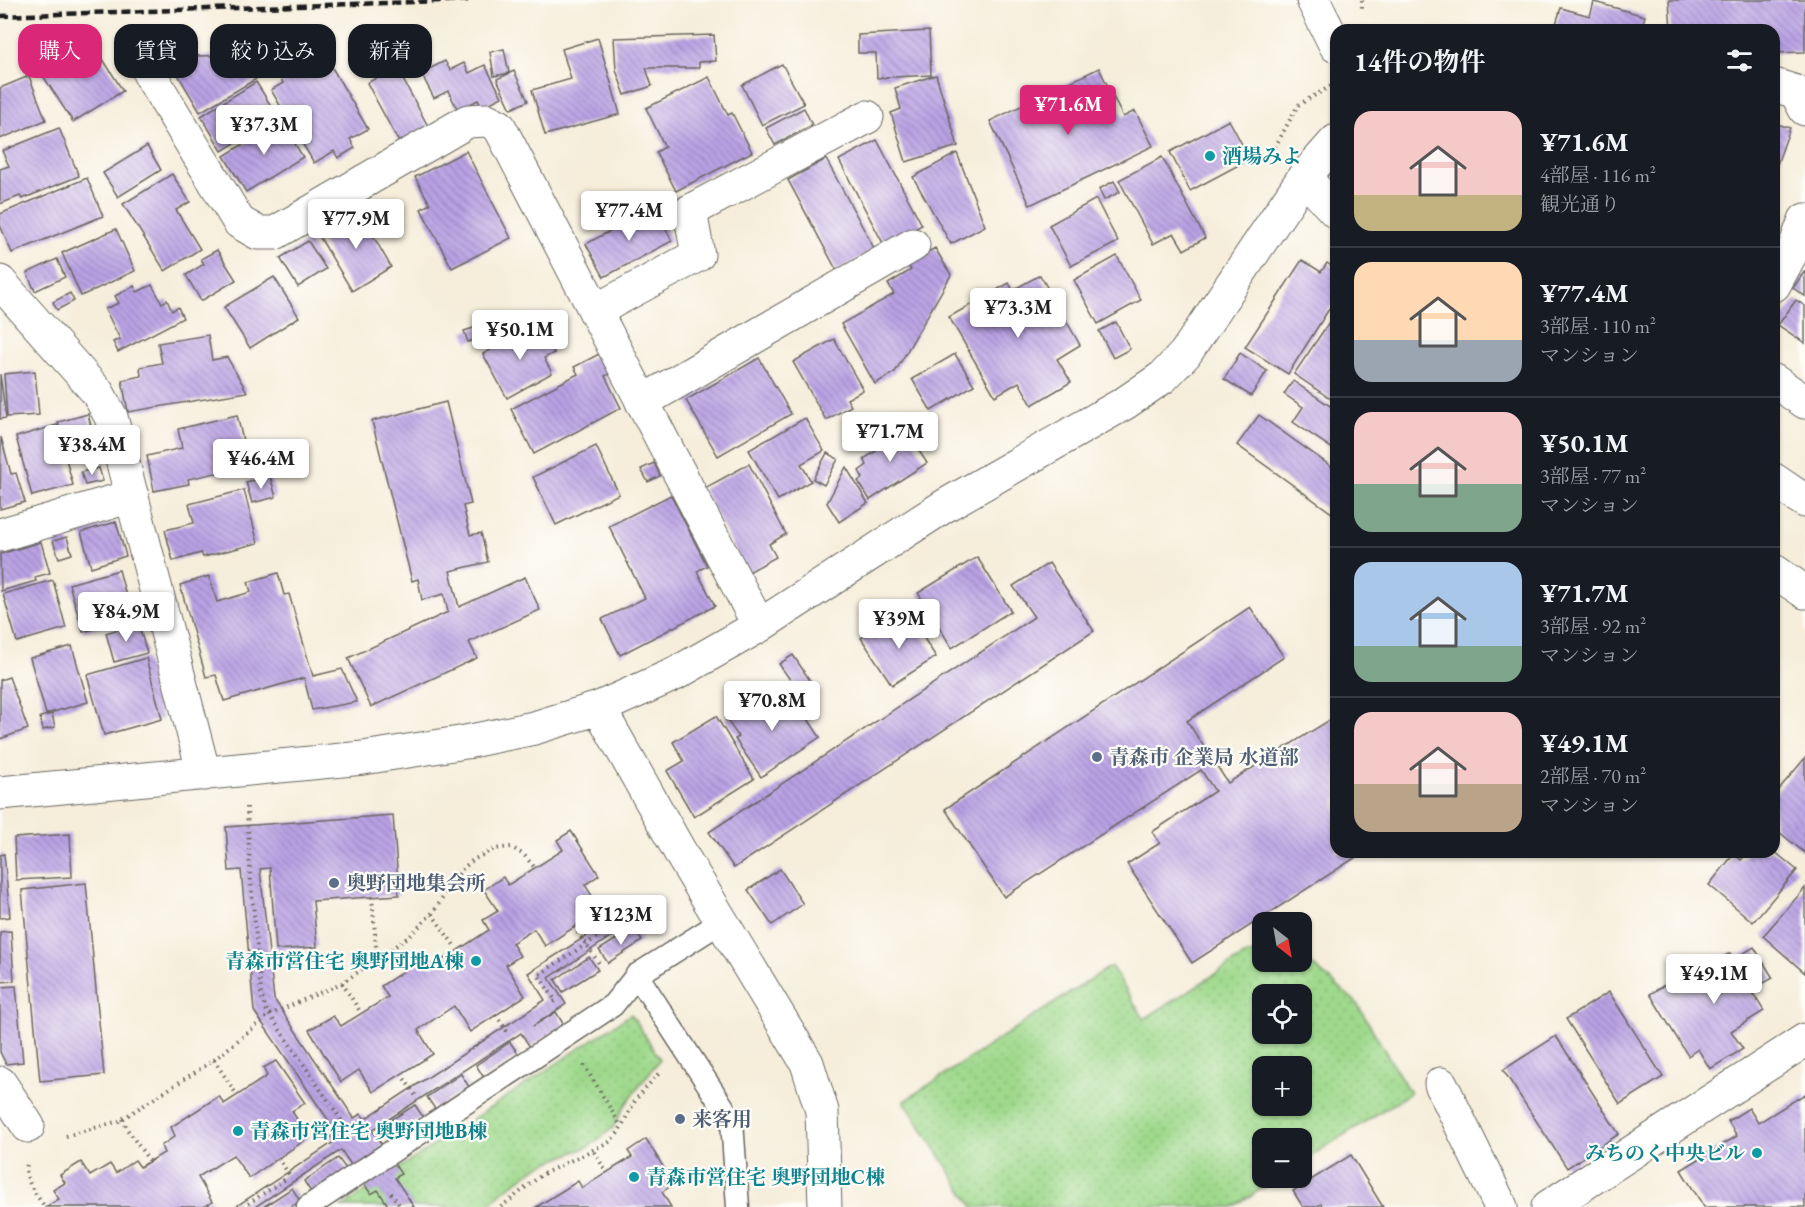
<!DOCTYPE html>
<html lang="ja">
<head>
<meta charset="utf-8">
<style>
  :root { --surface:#171b24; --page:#20242c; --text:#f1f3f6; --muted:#9ea1a6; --line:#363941; --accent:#db2777 }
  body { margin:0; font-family:"EB Garamond","Noto Serif JP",serif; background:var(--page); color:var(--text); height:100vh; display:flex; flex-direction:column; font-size:22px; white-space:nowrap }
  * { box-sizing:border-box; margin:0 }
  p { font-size:20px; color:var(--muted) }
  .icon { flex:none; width:33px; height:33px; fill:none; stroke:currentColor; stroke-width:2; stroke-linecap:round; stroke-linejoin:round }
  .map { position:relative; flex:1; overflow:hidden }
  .details { position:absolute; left:1330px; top:24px; width:450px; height:834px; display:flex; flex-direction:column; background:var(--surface); border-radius:18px; box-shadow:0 2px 4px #0004 }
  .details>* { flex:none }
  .guide { position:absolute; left:18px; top:24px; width:570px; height:54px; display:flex; gap:12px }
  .needle { width:39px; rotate:149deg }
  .buttons { position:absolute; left:1252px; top:912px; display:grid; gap:12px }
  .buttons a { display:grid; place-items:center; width:60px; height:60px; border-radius:12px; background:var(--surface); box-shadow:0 2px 4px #0004; font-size:30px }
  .price { position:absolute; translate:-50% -51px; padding:0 14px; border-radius:6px; background:#fff; color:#222; font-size:20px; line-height:39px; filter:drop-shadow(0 2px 3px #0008) }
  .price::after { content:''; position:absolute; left:50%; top:36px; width:18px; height:14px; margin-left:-9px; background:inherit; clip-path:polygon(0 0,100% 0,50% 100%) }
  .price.on { background:var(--accent); color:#fff }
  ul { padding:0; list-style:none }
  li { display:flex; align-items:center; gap:18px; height:150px; padding:0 24px }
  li+li { border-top:2px solid var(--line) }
  li span { display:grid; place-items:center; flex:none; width:168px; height:120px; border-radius:18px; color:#555 }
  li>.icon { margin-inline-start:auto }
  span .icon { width:72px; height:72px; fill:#fffc; stroke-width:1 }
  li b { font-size:26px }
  h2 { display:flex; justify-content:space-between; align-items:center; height:72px; padding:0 24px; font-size:26px }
  .pill { padding:0 21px; border-radius:18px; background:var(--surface); box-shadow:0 2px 4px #0004; font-size:21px; line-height:54px }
  .pill.on { background:var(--accent); color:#fff }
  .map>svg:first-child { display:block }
  .grass { fill:url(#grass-dots); stroke:#5e7a54; stroke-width:1.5; fill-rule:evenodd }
  .building { fill:url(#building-back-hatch) }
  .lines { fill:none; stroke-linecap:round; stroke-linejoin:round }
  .lane-casing { stroke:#68665f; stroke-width:25 }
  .street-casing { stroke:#68665f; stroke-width:35 }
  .secondary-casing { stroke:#68665f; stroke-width:35 }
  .highway-casing { stroke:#68665f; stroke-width:35 }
  .path { stroke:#68665f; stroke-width:4; stroke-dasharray:1.5 4.5; stroke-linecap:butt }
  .lane { stroke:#fff; stroke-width:22 }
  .street { stroke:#fff; stroke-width:33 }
  .secondary { stroke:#fff; stroke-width:33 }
  .highway { stroke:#fff; stroke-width:33 }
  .rail { stroke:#1c1c1c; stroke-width:4.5; stroke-dasharray:9 4.5; stroke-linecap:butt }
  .culture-dot { fill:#0f9aa8; stroke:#fdfcf7; stroke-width:2 }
  .service-dot { fill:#5c6f8a; stroke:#fdfcf7; stroke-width:2 }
  .labels { text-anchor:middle; stroke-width:4.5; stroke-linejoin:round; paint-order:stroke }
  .culture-label { font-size:20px; font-weight:bold; fill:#0d838f; stroke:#fdfcf7; text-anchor:start }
  .service-label { font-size:20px; font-weight:bold; fill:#4e5e75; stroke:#fdfcf7; text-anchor:start }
</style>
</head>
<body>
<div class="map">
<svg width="1805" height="1207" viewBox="0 0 1805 1207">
  <defs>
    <pattern id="grass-dots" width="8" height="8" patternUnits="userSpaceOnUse" patternTransform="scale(1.5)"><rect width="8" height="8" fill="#9fd98c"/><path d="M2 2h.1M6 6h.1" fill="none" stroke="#88ba78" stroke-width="1.8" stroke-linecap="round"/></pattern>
    <pattern id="building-back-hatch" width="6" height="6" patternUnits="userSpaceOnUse" patternTransform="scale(1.5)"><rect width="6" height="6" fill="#baa2e5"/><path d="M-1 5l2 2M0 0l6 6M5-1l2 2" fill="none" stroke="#9683b9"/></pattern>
  </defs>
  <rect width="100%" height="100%" fill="#fdfcf7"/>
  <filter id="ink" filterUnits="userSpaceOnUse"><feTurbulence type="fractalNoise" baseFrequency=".0167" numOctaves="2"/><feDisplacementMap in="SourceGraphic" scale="12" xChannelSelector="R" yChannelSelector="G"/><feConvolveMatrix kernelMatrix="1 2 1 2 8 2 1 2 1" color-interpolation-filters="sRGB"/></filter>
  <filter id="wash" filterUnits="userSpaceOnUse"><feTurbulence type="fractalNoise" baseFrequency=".008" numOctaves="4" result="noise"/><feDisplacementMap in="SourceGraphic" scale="24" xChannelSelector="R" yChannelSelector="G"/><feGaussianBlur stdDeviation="1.35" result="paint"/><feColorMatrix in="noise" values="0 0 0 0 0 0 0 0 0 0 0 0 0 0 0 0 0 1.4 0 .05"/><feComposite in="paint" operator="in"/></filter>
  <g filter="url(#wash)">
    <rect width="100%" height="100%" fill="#f6eedb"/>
    <g class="grass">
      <path d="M1263,953V962H1302V956L1356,1002L1410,1093L1302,1162V1138H1263V1178H1279L1233,1207H973L904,1101L1111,966L1144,1019L1247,954ZM1263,994H1302V1034H1263ZM1263,1066H1302V1106H1263Z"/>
      <polygon points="631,1014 660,1059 626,1104 613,1128 590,1146 539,1166 502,1192 488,1207 341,1207"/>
    </g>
    <g id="blocks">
      <g class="building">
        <polygon points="1669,0 1805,0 1805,52 1774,53 1774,30 1671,30"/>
        <polygon points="1594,2 1645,16 1641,30 1554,30 1561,8 1590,16"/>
        <polygon points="929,31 931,75 877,78 876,53 858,53 858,35"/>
        <polygon points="714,35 716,61 699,62 699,68 646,68 652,86 625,95 616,70 614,38"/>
        <polygon points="598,38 620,114 545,135 532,90 571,79 562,49"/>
        <polygon points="504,49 509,73 494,76 490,52"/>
        <polygon points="270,51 278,65 265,73 257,59"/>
        <polygon points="184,55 187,61 197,56 242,55 256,79 200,112 171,63"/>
        <polygon points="101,56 123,91 73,122 38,68 51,61"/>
        <polygon points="327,59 368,129 350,139 355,148 338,158 334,151 314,163 271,90 283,83 279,75 304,61 309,69"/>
        <polygon points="445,61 450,70 464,63 469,73 485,65 502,97 482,107 478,100 458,110 448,91 434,98 421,73"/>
        <polygon points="782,64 804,104 762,125 742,85"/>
        <polygon points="1099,68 1123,117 1135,111 1153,146 1030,205 990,121"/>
        <polygon points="389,71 399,72 430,130 401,146 367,83"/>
        <polygon points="514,71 528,101 511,109 497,79"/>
        <polygon points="936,75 958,146 906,162 891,113 901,109 895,88"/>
        <polygon points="29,76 46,120 0,139 0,88"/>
        <polygon points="709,77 728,115 732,113 752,152 676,191 656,152 665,147 646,108"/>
        <polygon points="256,82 278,117 222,151 201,116"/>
        <polygon points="804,108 812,125 775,145 766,128"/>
        <polygon points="1229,120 1250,159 1190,191 1170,152"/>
        <polygon points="281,121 303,157 246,192 224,156"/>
        <polygon points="1774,123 1790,128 1775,170 1774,170"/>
        <polygon points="59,128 79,176 22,199 20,196 0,204 0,169 9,166 2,151"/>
        <polygon points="877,140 922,225 884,245 839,160"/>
        <polygon points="147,146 161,170 118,197 103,173"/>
        <polygon points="466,151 511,238 452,268 421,209 430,204 415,177"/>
        <polygon points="957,153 985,226 951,244 913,177"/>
        <polygon points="1162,157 1205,238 1184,250 1174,233 1153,244 1119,180"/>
        <polygon points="826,159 875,250 837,271 788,180"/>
        <polygon points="172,174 190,202 176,210 200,249 165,271 123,204"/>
        <polygon points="87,178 103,216 12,253 0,225 0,214"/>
        <polygon points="1114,181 1120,192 1104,200 1099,189"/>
        <polygon points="1096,199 1118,242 1071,266 1049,225"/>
        <polygon points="654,207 672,241 604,277 586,244"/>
        <polygon points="367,208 378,228 371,232 391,267 352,291 319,236"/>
        <polygon points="116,229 135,271 81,296 62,253"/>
        <polygon points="308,241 326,269 298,287 280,258"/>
        <polygon points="935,248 951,275 895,372 875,384 841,324 894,294 888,284 911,270 907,264"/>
        <polygon points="217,250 236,280 201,301 186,275 204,264 201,259"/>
        <polygon points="1117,256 1141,300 1098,324 1074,280"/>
        <polygon points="57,259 65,277 35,291 27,273"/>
        <polygon points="1302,260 1321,272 1327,263 1336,269 1336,298 1288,374 1245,347"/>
        <polygon points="1805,271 1805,296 1793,288"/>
        <polygon points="1040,275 1080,345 1057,359 1071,382 1032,405 1019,382 995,396 949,317 1009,283 1013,290"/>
        <polygon points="274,277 299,317 250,348 224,307"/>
        <polygon points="152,285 162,303 167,300 172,311 178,307 183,318 118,352 113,342 120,339 105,309 119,303 115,296 134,286 137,292"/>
        <polygon points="70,293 74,301 57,310 53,302"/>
        <polygon points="1796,300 1805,306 1805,343 1778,325"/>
        <polygon points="1336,312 1336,400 1335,402 1294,374"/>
        <polygon points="1116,322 1130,349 1113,358 1099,331"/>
        <polygon points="538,324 554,353 544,358 552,373 507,398 483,354"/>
        <polygon points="480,326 484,336 468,342 464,331"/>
        <polygon points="208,335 212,360 227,357 247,392 128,412 122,380 141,376 140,367 162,363 158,343"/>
        <polygon points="834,339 863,390 847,399 851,406 826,420 793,362"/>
        <polygon points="603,352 613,372 605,376 621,408 534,454 511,409 578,374 574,367"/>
        <polygon points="1240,353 1267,371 1251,396 1224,379"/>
        <polygon points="955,354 974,385 931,411 912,379"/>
        <polygon points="759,358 791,414 718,456 686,400"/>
        <polygon points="35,371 39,415 7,417 4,374"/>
        <polygon points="0,374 6,418 0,419"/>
        <polygon points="1293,381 1336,410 1336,451 1293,422 1303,407 1284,394"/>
        <polygon points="446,402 471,504 463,506 470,535 481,533 488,562 450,571 459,607 525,577 540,610 469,642 477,658 371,707 348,658 448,612 444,594 422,600 418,579 412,581 372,421"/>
        <polygon points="88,414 96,447 66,454 58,422"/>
        <polygon points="237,415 249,466 188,479 189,484 154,491 147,456 182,448 178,429"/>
        <polygon points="1259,415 1336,470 1336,516 1237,445"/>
        <polygon points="805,418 824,451 801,464 811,481 778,500 749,450"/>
        <polygon points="57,425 73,485 32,496 16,437"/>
        <polygon points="902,425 927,463 870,500 858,481 863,478 859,471 867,465 864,459 876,451 872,445"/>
        <polygon points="1,437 11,474 16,473 25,502 0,509"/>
        <polygon points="596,446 619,494 556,525 533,477"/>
        <polygon points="827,453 838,459 824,485 813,479"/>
        <polygon points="654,463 660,476 648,482 641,469"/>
        <polygon points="749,464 786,534 769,544 776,557 747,573 703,489"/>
        <polygon points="846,467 868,503 839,522 827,503"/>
        <polygon points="99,468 103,481 85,485 81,472"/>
        <polygon points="270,476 276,497 252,503 246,482"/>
        <polygon points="244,490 258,543 203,557 201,553 173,561 165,530 194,523 189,504"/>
        <polygon points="671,495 707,566 697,571 715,606 620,655 602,619 645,598 609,526"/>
        <polygon points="116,522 126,556 91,567 81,532"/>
        <polygon points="67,537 72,554 59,558 53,541"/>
        <polygon points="41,542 50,573 35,577 36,581 1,591 0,554"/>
        <polygon points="977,557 1011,611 952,648 918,593"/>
        <polygon points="1049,563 1094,631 734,868 709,832 1034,617 1013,586"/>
        <polygon points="119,570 132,618 83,632 69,584"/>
        <polygon points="278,573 284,595 289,594 313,676 342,669 357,702 312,710 304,678 224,701 216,675 206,677 180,585 209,576 217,602 251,592 248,582"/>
        <polygon points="53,580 66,628 17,642 3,594"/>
        <polygon points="1250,607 1284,657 1187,721 1228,783 1336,716 1336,852 1364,852 1192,963 1127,864 1160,843 1152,832 1215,791 1201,770 1004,897 945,809"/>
        <polygon points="911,618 936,657 892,685 861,638 890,621 895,629"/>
        <polygon points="138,623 147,653 114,662 106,633"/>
        <polygon points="72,646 88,702 46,714 30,658"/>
        <polygon points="793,655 813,685 800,694 779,664"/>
        <polygon points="146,658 162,719 104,735 87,675"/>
        <polygon points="9,677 28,729 0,739 0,680"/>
        <polygon points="790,692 820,737 761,777 735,739 739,737 725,718 760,695 768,707"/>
        <polygon points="52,714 55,727 43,730 40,717"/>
        <polygon points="716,716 754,779 694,817 667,771 684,761 673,742"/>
        <polygon points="1805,758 1805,853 1774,828 1774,795"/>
        <polygon points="393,815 399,895 313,901 317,947 276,950 270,868 260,869 274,999 354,1118 361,1114 365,1119 545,1000 528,973 624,912 631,923 549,978 566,1004 533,1026 556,1012 564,1025 530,1047 521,1033 372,1130 401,1174 395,1178 414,1207 389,1207 378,1190 371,1194 341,1150 255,1207 235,1207 334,1142 330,1134 335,1130 254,1011 241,870 229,871 226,827"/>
        <polygon points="571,831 599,875 585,885 601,910 545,946 534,929 512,943 520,956 506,965 525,996 470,1032 454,1006 418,1030 433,1054 373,1092 359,1070 341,1082 309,1030 333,1016 341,1026 388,997 381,986 425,957 432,967 489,930 483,920 498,911 484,890 503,877 508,885 563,850 557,840"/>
        <polygon points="70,834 72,877 16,880 14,838"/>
        <polygon points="1774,851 1797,870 1753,922 1709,885 1734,854 1741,860 1748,852"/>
        <polygon points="4,854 10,917 0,918 0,855"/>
        <polygon points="780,869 803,904 772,925 748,890"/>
        <polygon points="86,883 104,1075 40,1081 22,890"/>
        <polygon points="1805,888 1805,973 1763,936"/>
        <polygon points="634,928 642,941 608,963 599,950"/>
        <polygon points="11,931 14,981 0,982 0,932"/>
        <polygon points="1754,947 1773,978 1751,990 1764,1011 1731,1031 1743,1049 1710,1069 1698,1049 1688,1056 1650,994 1671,981 1681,982 1730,953 1734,959"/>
        <polygon points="589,957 598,970 563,992 555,980"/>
        <polygon points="16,986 23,1062 6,1064 0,1052 0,987"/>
        <polygon points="1609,992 1663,1077 1620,1104 1566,1019"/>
        <polygon points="1556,1036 1619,1134 1567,1168 1503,1070"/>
        <polygon points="510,1042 519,1055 484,1078 476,1065"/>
        <polygon points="276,1061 305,1103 292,1111 308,1138 249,1178 233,1155 198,1177 212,1202 204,1207 46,1207 59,1199 53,1190 65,1183 60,1175 81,1162 90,1176 110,1164 116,1173 135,1160 140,1167 164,1153 161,1146 175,1136 171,1127 219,1096 224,1104 267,1076 263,1068"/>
        <polygon points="461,1074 469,1087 435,1109 427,1097"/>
        <polygon points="1805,1094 1805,1207 1704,1207 1681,1170 1737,1136 1728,1121 1749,1108 1758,1123"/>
        <polygon points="415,1105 423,1117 389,1140 380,1127"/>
        <polygon points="646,1139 674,1184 662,1192 671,1207 536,1207 578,1181 582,1188 632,1157 628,1151"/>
        <polygon points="1351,1155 1383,1207 1323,1207 1321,1204 1316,1207 1303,1207 1293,1191"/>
        <polygon points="338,1158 347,1170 312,1194 304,1181"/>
        <polygon points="292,1188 300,1201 291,1207 263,1207"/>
      </g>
    </g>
  </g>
  <g filter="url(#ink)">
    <use href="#blocks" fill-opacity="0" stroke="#68665f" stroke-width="1.5"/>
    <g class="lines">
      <defs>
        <g id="lane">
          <polyline points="637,975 732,1121 738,1207"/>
          <polyline points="308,1207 613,1005 637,975 721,922"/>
        </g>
        <g id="street">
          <polyline points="149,73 239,222 258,233 275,233 468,121 487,120 499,126 759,626"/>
          <polyline points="1774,85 1796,92 1805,109"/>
          <polyline points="1336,141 1304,177 1336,212"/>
          <polyline points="0,282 98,393 111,417 204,774"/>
          <polyline points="1774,285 1796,244 1805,220"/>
          <polyline points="595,311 698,255 690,211 867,117"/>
          <polyline points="1774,381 1805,402"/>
          <polyline points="642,402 913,245"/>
          <polyline points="0,535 132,496"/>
          <polyline points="1774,571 1805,592"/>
          <polyline points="599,708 684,859 807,1063 822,1111 825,1207"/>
          <polyline points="0,1083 28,1126"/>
          <polyline points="1441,1084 1501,1207"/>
          <polyline points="1548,1207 1805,1040"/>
        </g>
        <polyline id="secondary" points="0,793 363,758 466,742 534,728 599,708 675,674 759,626 946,505 1125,403 1163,377 1185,354 1304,177"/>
        <g id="highway">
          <polyline points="1313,0 1336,46"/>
          <polyline points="1774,480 1805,501"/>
        </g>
      </defs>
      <use href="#lane" class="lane-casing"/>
      <use href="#street" class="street-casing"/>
      <use href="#secondary" class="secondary-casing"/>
      <use href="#highway" class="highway-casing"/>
      <g class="path">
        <polyline points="1362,0 1362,8"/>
        <polyline points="1275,147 1298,105 1333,85"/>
        <polyline points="247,807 250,870 261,993 265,1008 353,1137"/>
        <polyline points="372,897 377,958"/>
        <polyline points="432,914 456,948"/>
        <polyline points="574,927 601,966"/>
        <polyline points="342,983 361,1013"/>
        <polyline points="554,1002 556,1001 538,975 638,911 649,928"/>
        <polyline points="496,1015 509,1034"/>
        <polyline points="214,1060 237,1095"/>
        <polyline points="584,1065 621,1126"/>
        <polyline points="401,1074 416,1096"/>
        <polyline points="123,1119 127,1129 150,1162"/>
        <polyline points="66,1136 119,1121 214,1060 269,1015 342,983 377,959 411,935 434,911 461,870 473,860 494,849 511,847 524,855 535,868"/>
        <polyline points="594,1152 607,1173"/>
        <polyline points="278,1158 291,1177"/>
        <path d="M27,1165C23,1178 37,1196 45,1207"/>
        <polyline points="391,1193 401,1207"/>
        <polyline points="243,1207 287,1178"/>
        <polyline points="501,1207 543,1174 609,1142 618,1133 636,1099 660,1072"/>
      </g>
      <use href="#lane" class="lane"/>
      <use href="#street" class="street"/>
      <use href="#secondary" class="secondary"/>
      <use href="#highway" class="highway"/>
      <polyline class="rail" points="0,16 472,0"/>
    </g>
  </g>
  <g class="culture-dot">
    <circle cx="1210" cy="156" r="6"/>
    <circle cx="476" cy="961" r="6"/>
    <circle cx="238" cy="1131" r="6"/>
    <circle cx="1757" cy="1153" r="6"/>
    <circle cx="634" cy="1177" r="6"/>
  </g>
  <g class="service-dot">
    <circle cx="1097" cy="757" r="6"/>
    <circle cx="334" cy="883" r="6"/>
    <circle cx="680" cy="1119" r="6"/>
  </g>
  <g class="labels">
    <g class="culture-label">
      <text x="1222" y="163">酒場みよ</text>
      <text x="464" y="968" text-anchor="end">青森市営住宅 奥野団地A棟</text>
      <text x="250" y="1138">青森市営住宅 奥野団地B棟</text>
      <text x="1745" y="1160" text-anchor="end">みちのく中央ビル</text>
      <text x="646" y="1184">青森市営住宅 奥野団地C棟</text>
    </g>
    <g class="service-label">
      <text x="1109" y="764">青森市 企業局 水道部</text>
      <text x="346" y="890">奥野団地集会所</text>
      <text x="692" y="1126">来客用</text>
    </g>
  </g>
</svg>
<div class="buttons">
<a><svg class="needle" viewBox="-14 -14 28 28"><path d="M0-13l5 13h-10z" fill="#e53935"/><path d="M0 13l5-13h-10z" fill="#9ea1a6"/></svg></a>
<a><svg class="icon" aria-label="locate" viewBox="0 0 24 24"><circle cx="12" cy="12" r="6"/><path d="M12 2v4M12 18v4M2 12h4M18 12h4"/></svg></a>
<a>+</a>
<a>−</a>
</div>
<b class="price on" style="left:1068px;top:136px">¥71.6M</b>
<b class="price" style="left:264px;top:156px">¥37.3M</b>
<b class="price" style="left:629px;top:242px">¥77.4M</b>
<b class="price" style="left:356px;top:250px">¥77.9M</b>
<b class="price" style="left:1018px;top:339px">¥73.3M</b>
<b class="price" style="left:520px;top:361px">¥50.1M</b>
<b class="price" style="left:890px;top:463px">¥71.7M</b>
<b class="price" style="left:92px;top:476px">¥38.4M</b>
<b class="price" style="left:261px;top:490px">¥46.4M</b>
<b class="price" style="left:126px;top:643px">¥84.9M</b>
<b class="price" style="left:899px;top:650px">¥39M</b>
<b class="price" style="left:772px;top:732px">¥70.8M</b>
<b class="price" style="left:621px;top:946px">¥123M</b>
<b class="price" style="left:1714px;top:1005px">¥49.1M</b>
<div class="guide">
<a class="pill on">購入</a>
<a class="pill">賃貸</a>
<a class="pill">絞り込み</a>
<a class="pill">新着</a>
</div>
<section class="details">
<h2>14件の物件<svg class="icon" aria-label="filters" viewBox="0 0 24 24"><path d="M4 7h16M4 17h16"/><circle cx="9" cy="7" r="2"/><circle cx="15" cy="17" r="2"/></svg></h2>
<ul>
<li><span style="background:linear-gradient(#f6c9c9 70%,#c2b280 0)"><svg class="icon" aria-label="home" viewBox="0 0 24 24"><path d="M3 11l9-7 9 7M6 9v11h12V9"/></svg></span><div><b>¥71.6M</b><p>4部屋 · 116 m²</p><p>観光通り</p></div></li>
<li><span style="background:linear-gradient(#ffd9b3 65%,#9aa5b1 0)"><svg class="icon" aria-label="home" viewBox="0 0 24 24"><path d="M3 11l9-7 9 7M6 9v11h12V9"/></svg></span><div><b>¥77.4M</b><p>3部屋 · 110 m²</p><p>マンション</p></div></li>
<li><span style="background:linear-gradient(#f6c9c9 60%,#7fa58c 0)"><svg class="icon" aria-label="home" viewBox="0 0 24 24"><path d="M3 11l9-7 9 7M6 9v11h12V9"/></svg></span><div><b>¥50.1M</b><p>3部屋 · 77 m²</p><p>マンション</p></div></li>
<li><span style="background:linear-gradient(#a9c7e8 70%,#7fa58c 0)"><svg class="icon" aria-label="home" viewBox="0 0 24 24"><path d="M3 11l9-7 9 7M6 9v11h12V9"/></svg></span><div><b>¥71.7M</b><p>3部屋 · 92 m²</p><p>マンション</p></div></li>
<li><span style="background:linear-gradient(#f6c9c9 60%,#b9a48a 0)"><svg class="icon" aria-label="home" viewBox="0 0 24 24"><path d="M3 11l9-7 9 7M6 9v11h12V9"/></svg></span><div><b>¥49.1M</b><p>2部屋 · 70 m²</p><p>マンション</p></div></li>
</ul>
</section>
</div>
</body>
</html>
